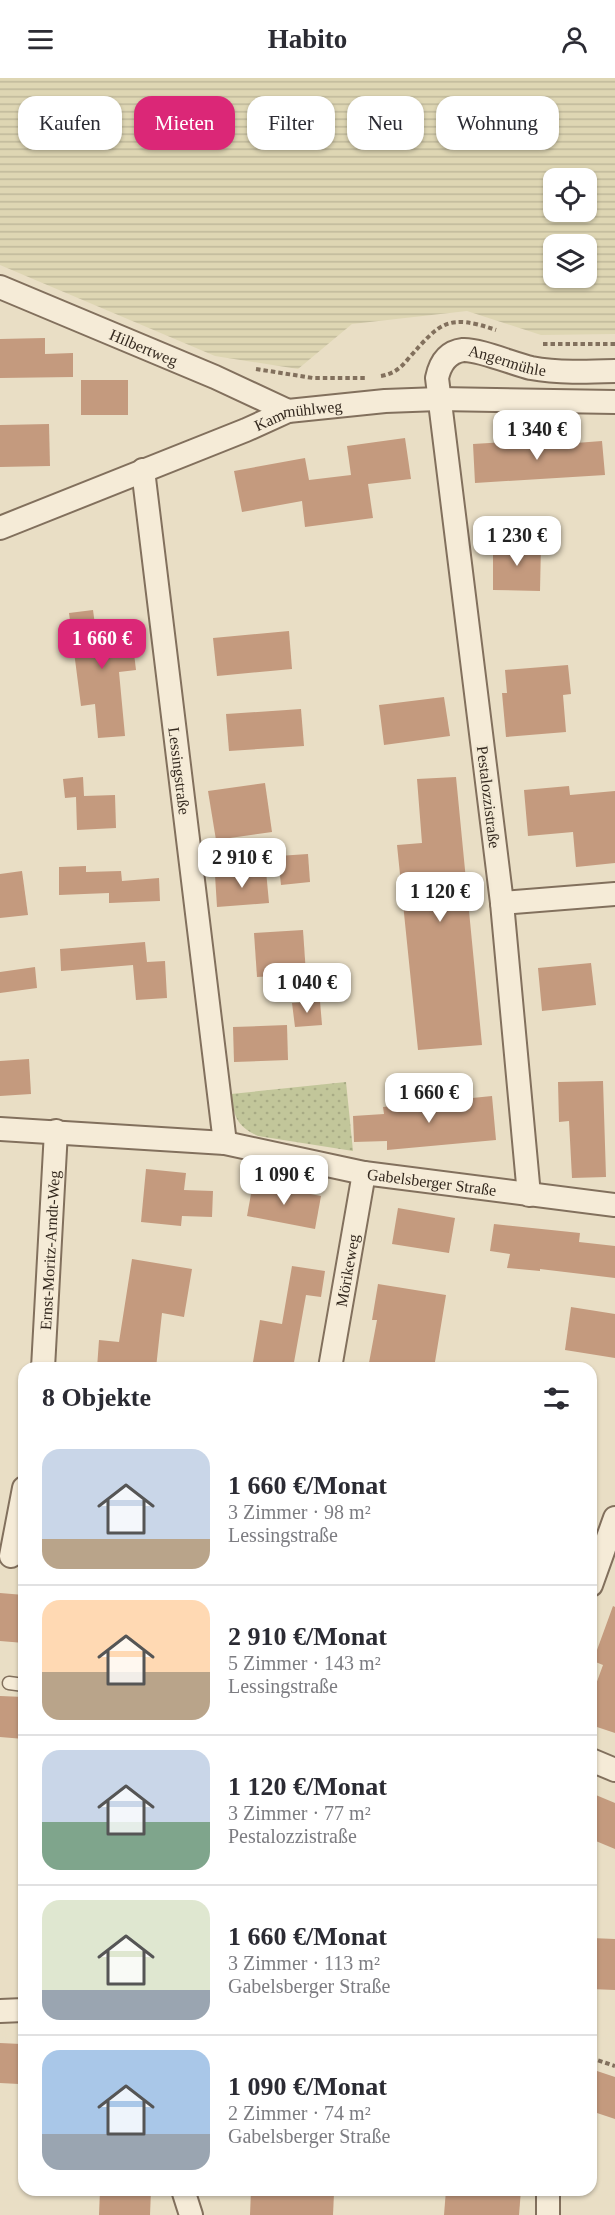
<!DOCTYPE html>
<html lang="de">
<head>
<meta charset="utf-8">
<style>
  :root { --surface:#fff; --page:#f7f7f7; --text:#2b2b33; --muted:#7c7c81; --line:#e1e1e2; --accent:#db2777 }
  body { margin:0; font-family:"Times New Roman",serif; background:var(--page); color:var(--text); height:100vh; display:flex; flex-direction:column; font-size:22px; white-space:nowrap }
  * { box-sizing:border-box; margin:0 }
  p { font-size:20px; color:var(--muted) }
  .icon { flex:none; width:33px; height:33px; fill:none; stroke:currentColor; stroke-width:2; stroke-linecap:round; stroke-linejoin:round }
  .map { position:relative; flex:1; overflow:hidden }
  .details { position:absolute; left:18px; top:1284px; width:579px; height:834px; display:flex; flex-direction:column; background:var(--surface); border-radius:18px; box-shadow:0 2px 4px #0004 }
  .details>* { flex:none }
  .guide { position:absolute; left:18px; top:18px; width:579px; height:54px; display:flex; gap:12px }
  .controls { position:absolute; left:543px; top:90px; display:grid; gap:12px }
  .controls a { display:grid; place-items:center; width:54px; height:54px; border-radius:12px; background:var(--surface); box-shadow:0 2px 4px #0004; font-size:30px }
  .price { position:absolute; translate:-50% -51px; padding:0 14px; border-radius:12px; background:#fff; color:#222; font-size:20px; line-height:39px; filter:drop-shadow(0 2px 3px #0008) }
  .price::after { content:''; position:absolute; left:50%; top:36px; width:18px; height:14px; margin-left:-9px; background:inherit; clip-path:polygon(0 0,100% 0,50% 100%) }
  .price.current { background:var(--accent); color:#fff }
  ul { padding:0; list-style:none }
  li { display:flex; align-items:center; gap:18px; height:150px; padding:0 24px }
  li+li { border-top:2px solid var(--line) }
  li span { display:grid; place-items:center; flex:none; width:168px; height:120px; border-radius:18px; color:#555 }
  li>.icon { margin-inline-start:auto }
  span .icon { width:72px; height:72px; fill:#fffc; stroke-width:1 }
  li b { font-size:26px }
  h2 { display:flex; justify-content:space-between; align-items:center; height:72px; padding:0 24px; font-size:26px }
  .pill { padding:0 21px; border-radius:18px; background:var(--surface); box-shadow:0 2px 4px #0004; font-size:21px; line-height:54px }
  .pill.current { background:var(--accent); color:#fff }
  header { display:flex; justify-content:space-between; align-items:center; height:78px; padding:0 24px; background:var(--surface); font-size:27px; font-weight:600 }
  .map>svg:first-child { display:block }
  .farmland { fill:url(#farmland-rules); fill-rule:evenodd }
  .park { fill:url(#park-dots) }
  .building { fill:#c49a7e }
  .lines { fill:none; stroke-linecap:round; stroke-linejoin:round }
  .service-casing { stroke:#82705d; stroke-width:15 }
  .minor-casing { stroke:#82705d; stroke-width:26 }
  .path { stroke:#82705d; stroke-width:4; stroke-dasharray:4.5 3; stroke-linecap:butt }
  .service { stroke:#f5ebd7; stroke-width:12 }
  .minor { stroke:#f5ebd7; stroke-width:22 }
  .labels { text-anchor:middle; stroke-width:4.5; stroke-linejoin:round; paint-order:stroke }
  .street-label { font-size:16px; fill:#34291f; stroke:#f1e8d3 }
</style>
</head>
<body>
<header><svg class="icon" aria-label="menu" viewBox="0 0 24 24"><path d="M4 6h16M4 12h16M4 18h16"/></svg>Habito<svg class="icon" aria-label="person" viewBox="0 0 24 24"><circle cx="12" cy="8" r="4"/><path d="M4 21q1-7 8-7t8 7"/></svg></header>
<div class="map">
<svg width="615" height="2137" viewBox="0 0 615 2137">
  <defs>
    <pattern id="farmland-rules" width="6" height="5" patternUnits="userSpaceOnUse" patternTransform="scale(1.5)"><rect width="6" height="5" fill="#ded6b3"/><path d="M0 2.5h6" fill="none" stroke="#bfb89a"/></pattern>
    <pattern id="park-dots" width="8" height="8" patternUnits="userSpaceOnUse" patternTransform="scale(1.5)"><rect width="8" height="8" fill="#c2c69a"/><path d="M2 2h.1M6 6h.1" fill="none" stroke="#a7aa84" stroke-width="1.8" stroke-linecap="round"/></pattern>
  </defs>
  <rect width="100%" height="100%" fill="#e9dec5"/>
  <path class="farmland" d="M0,0H615V256L541,257L467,233L352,246L298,291L215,278L0,187ZM554,100H586V134H554ZM554,166H586V200H554Z"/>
  <path class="park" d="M346,1004L353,1073L258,1058C236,1048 234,1038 231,1016Z"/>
  <g class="building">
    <polygon points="45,260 45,276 73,275 73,299 0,300 0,261"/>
    <rect x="81" y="302" width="47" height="35"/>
    <polygon points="49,346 50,388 0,389 0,347"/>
    <polygon points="405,360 411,401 368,406 373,440 305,449 302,423 242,434 234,393 305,380 309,402 351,397 347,368"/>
    <polygon points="523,363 523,369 602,363 605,397 475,405 473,366"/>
    <polygon points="493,466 541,466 540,513 493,512"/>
    <polygon points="93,532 96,554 131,550 136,592 119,594 125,658 98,660 95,626 81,628 69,535"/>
    <polygon points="289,553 292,591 217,598 213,560"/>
    <polygon points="568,587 571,616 563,617 566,654 506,659 502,615 507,615 505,592"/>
    <polygon points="444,619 450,658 384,667 379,627"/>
    <polygon points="301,631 304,668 229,673 226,636"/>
    <polygon points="83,699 84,718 115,717 116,750 77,752 76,719 65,720 63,701"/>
    <polygon points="456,699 482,967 418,972 397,767 422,765 417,701"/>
    <polygon points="265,705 272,754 216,762 208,713"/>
    <polygon points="569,708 570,717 615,713 615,785 576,789 573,754 528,758 524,712"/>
    <polygon points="308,776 310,804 281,807 278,778"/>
    <polygon points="86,788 86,794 121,793 122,803 159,800 160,823 109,825 109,815 59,817 59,789"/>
    <polygon points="22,793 28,837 0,840 0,796"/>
    <polygon points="266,793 269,825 217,829 215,797"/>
    <polygon points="303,852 306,896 257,899 254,855"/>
    <polygon points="145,864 147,884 165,883 167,920 136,922 133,887 61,893 60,871"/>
    <polygon points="591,885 596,927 542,933 538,890"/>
    <polygon points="35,889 37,910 0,915 0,894"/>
    <polygon points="320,923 322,947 295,949 292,925"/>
    <polygon points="287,947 288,982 234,984 233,949"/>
    <polygon points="29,981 31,1016 0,1018 0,983"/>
    <polygon points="603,1003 606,1099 572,1100 569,1043 559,1044 558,1004"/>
    <polygon points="492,1018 496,1062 387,1072 387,1063 354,1064 353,1038 384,1036 383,1029"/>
    <polygon points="146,1091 186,1095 184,1112 213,1113 212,1139 182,1138 181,1148 141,1144"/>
    <polygon points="253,1105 321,1118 315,1151 247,1138"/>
    <polygon points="398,1130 455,1140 449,1175 392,1166"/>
    <polygon points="494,1146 580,1155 579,1164 615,1168 615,1200 540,1191 540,1193 507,1190 510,1176 490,1173"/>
    <polygon points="132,1181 192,1191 184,1239 162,1235 156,1290 97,1290 99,1262 119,1264"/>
    <polygon points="292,1188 325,1193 321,1219 306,1217 293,1290 252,1290 260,1242 282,1246"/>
    <polygon points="378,1206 446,1217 434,1290 368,1290 377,1242 372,1242"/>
    <polygon points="571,1229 615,1236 615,1280 565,1272"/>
    <polygon points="0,1515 24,1517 24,1565 0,1563"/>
    <polygon points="613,1528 615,1529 615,1655 591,1647 591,1620 603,1587 593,1583"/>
    <polygon points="0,1618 24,1619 24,1661 0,1659"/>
    <polygon points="591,1715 615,1725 615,1771 591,1761"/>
    <polygon points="591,1860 615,1861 615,1912 591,1911"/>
    <polygon points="0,1965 21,1966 19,2006 0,2005"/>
    <polygon points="591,1991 615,1999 615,2041 591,2033"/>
    <polygon points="100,2112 151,2112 150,2137 99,2137"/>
    <polygon points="251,2112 334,2115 333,2137 250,2137"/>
    <polygon points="446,2112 521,2112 519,2137 444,2137"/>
  </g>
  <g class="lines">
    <defs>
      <polyline id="service" points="9,1605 24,1607"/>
      <g id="minor">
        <path id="s1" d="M0,209L215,299L288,333"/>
        <path id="s2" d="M143,392L225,1065"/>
        <path id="s3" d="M0,450L246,352L288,333L385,323L439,321L615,324"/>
        <polyline points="502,825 615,816"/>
        <path id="s4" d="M0,1051L225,1065L364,1095L615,1127"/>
        <path id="s5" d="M529,1117L502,825L437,300C440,286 447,274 463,272C478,271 514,286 531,290C558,295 587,294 615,293"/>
        <path id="s6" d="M43,1290L56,1053"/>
        <path id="s7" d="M330,1290L364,1095"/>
        <polyline points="11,1478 24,1410"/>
        <polyline points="591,1507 615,1440"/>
        <polyline points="591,1682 615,1692"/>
        <polyline points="0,1933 24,1932"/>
        <polyline points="183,2112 191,2137"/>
        <polyline points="548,2137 548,2112"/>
      </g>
    </defs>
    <use href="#service" class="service-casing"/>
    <use href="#minor" class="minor-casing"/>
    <g class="path">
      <polyline points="543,266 615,266"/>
      <polyline points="256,291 313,300 365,300"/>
      <path d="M381,298C393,296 401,290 408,281C440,245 447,235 496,252"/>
      <polyline points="591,1980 615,1988"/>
    </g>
    <use href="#service" class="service"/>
    <use href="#minor" class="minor"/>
  </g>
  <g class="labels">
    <g class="street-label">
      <text dy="6" stroke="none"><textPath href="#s1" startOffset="156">Hilbertweg</textPath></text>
      <text dy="6" stroke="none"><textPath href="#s5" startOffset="909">Angermühle</textPath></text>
      <text dy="6" stroke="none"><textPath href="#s3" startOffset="320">Kammühlweg</textPath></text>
      <text dy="6" stroke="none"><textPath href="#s2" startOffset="303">Lessingstraße</textPath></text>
      <text transform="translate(489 719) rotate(83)" y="6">Pestalozzistraße</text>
      <text dy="6" stroke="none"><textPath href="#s4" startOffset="436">Gabelsberger Straße</textPath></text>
      <text dy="6" stroke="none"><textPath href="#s6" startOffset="118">Ernst-Moritz-Arndt-Weg</textPath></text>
      <text dy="6" stroke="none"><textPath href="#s7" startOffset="99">Mörikeweg</textPath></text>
    </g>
  </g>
</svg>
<div class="controls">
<a><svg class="icon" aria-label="locate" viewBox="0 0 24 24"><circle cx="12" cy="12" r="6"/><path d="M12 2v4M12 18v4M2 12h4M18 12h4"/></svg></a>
<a><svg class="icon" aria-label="layers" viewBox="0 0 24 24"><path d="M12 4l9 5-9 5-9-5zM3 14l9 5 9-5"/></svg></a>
</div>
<b class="price" style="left:537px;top:383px">1 340 €</b>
<b class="price" style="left:517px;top:489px">1 230 €</b>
<b class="price current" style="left:102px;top:592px">1 660 €</b>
<b class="price" style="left:242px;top:811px">2 910 €</b>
<b class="price" style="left:440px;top:845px">1 120 €</b>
<b class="price" style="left:307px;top:936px">1 040 €</b>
<b class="price" style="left:429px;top:1046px">1 660 €</b>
<b class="price" style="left:284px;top:1128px">1 090 €</b>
<div class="guide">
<a class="pill">Kaufen</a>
<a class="pill current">Mieten</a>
<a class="pill">Filter</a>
<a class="pill">Neu</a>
<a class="pill">Wohnung</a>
</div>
<section class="details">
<h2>8 Objekte<svg class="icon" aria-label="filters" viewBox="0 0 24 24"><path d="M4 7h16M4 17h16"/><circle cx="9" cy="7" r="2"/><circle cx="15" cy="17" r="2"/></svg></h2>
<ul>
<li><span style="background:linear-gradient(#c9d6e8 75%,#b9a48a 0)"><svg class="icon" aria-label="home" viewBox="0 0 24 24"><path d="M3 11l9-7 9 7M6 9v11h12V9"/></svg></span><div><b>1 660 €/Monat</b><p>3 Zimmer · 98 m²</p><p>Lessingstraße</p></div></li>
<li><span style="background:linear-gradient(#ffd9b3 60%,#b9a48a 0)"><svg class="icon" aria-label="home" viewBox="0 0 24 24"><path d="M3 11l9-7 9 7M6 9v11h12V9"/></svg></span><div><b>2 910 €/Monat</b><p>5 Zimmer · 143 m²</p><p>Lessingstraße</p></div></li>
<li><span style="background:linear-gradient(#c9d6e8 60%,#7fa58c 0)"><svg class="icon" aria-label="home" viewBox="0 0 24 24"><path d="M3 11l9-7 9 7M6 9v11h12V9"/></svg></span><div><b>1 120 €/Monat</b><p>3 Zimmer · 77 m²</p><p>Pestalozzistraße</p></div></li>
<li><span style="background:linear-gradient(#dfe7d0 75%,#9aa5b1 0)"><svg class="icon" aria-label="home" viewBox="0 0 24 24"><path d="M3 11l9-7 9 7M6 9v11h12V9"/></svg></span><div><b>1 660 €/Monat</b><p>3 Zimmer · 113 m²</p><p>Gabelsberger Straße</p></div></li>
<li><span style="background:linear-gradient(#a9c7e8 70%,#9aa5b1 0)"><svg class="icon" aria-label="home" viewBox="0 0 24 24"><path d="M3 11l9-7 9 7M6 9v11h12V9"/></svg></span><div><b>1 090 €/Monat</b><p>2 Zimmer · 74 m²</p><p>Gabelsberger Straße</p></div></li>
</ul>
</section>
</div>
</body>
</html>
